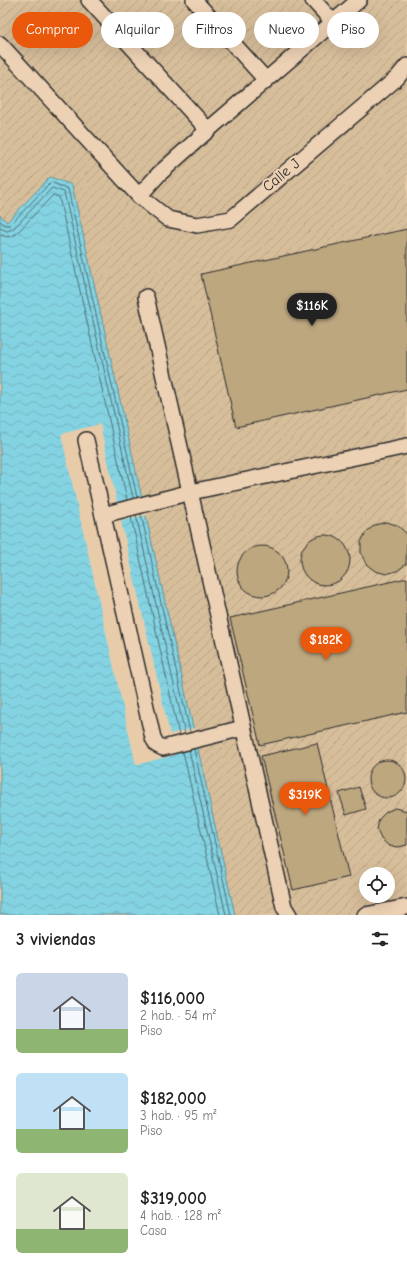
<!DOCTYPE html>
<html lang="es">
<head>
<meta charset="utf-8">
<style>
  :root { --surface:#fff; --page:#f6f6f6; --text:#222; --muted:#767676; --accent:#ea580c }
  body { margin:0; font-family:"Comic Neue",sans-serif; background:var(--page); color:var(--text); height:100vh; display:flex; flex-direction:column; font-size:15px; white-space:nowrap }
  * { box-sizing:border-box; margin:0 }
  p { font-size:13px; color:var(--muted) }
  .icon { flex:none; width:22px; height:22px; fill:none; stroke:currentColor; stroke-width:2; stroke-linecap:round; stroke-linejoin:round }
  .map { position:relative; height:915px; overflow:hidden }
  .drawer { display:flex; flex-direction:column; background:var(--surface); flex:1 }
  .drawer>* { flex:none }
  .guide { position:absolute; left:12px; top:12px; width:383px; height:36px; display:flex; gap:8px }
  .fabs { position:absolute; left:359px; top:867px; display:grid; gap:8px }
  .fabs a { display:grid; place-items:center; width:36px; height:36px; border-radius:50%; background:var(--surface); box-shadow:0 4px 16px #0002; font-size:20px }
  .price { position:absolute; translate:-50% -34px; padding:0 9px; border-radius:14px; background:var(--accent); color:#fff; font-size:13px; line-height:26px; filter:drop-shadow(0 1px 2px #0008) }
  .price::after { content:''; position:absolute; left:50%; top:24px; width:12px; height:9px; margin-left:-6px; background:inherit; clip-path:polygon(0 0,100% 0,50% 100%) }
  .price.selected { background:#222; color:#fff }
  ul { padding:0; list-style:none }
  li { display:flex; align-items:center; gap:12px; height:100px; padding:0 16px }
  li span { display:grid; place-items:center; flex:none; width:112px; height:80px; border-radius:6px; color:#555 }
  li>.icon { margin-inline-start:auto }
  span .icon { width:48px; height:48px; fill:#fffc; stroke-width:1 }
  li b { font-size:17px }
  h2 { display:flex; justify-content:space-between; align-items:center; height:48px; padding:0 16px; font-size:17px }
  .chip { padding:0 14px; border-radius:18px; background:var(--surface); box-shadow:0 4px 16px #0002; font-size:14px; line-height:36px }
  .chip.selected { background:var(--accent); color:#fff }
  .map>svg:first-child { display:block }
  .industrial { fill:url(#industrial-furrows); fill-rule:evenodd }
  .water { fill:url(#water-waves); stroke:#609099 }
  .pier { fill:#e8ccaa }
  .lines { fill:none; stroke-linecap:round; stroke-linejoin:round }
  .shore { stroke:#4f6e74; stroke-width:1 }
  .building { fill:#bda77f; stroke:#2b2b2b }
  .minor-casing { stroke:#2b2b2b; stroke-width:18 }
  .minor { stroke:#edd1b4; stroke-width:15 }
  .labels { text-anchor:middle; stroke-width:4; stroke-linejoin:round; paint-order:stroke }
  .street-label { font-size:15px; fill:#2b2b2b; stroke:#edd1b4 }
</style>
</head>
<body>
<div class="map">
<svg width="407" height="915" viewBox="0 0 407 915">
  <defs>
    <pattern id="industrial-furrows" width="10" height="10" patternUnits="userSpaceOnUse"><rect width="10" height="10" fill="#d7be9b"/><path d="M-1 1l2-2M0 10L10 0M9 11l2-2" fill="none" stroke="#b9a386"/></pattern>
    <pattern id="water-waves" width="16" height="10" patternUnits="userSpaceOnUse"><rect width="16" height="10" fill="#84d3e2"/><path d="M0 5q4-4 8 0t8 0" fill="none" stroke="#72b5c2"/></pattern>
  </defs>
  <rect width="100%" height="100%" fill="#e8ccaa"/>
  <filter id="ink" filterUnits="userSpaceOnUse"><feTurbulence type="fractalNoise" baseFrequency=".025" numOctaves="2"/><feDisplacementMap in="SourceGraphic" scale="8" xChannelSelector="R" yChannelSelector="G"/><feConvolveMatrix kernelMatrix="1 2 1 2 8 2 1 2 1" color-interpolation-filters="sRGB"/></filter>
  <g filter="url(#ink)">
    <path class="industrial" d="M0,0H407V915H235L72,185L50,177L7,222L0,215ZM366,874H388V896H366Z"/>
    <polygon class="water" points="50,177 72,185 235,915 0,915 0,215 7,222"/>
    <polygon class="pier" points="100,424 117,502 143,496 148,515 121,521 170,734 195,728 199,746 173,752 174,755 136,765 61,434"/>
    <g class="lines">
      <g class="shore">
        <polyline points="0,221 5,225 10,225 51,182 68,189 137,497"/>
        <polyline points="0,228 7,231 13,229 52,188 64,192 133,498"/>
        <polyline points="0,235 8,237 16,234 53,195 59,197 127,500"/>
        <polyline points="141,514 190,732"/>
        <polyline points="136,515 185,734"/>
        <polyline points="131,517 179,735"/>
        <polyline points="194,749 231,915"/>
        <polyline points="189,750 226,915"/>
        <polyline points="183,752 220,915"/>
      </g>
    </g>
    <g class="building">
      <polygon points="407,229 407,389 236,427 201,274"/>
      <polygon points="386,522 397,525 407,534 406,564 397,571 386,574 375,571 366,564 361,553 361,542 366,532 375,525"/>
      <circle cx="325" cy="560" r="25"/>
      <circle cx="262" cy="571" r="25"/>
      <polygon points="407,578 407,712 260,745 230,618"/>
      <polygon points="317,743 349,877 293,890 261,756"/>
      <circle cx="387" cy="779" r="19"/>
      <polygon points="359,787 366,809 346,815 339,793"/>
      <polygon points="395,808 407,811 407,845 399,847 389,846 381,839 377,830 379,819 386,812"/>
    </g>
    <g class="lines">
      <defs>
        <g id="minor">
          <polyline points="89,0 208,130"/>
          <polyline points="194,0 266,80"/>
          <polyline points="313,0 333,22"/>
          <polyline points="0,44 139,196 168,219 197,225 231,219 397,78 407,66"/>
          <polyline points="139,196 159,174 208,130 359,0"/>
          <path d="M146,297C193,500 237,704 284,907L289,915"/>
          <polyline points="86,440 153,738 157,745 163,748 243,728"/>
          <polyline points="103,515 191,492 407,446"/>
          <polyline points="365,915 407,907"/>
        </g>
      </defs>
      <use href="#minor" class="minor-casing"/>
      <use href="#minor" class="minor"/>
    </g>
  </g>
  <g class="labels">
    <g class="street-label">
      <text transform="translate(281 175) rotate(-40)" y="5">Calle J</text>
    </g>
  </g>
</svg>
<div class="fabs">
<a><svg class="icon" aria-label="locate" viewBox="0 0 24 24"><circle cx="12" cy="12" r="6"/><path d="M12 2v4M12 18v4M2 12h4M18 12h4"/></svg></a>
</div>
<b class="price selected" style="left:312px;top:327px">$116K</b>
<b class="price" style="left:326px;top:661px">$182K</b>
<b class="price" style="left:305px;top:816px">$319K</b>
<div class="guide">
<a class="chip selected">Comprar</a>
<a class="chip">Alquilar</a>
<a class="chip">Filtros</a>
<a class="chip">Nuevo</a>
<a class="chip">Piso</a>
</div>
</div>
<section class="drawer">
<h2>3 viviendas<svg class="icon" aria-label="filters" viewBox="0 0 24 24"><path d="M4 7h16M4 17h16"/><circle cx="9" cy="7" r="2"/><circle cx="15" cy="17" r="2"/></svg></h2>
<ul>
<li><span style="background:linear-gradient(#c9d6e8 70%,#8fb573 0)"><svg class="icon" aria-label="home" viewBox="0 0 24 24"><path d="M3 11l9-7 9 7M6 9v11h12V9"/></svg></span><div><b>$116,000</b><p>2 hab. · 54 m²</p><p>Piso</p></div></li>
<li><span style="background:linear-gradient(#bfe0f5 70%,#8fb573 0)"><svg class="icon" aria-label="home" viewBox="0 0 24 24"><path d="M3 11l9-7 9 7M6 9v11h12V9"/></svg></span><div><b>$182,000</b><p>3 hab. · 95 m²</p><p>Piso</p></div></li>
<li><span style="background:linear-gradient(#dfe7d0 70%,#8fb573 0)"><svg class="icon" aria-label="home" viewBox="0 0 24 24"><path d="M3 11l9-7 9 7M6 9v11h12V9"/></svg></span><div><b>$319,000</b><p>4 hab. · 128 m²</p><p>Casa</p></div></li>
</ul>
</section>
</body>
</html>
